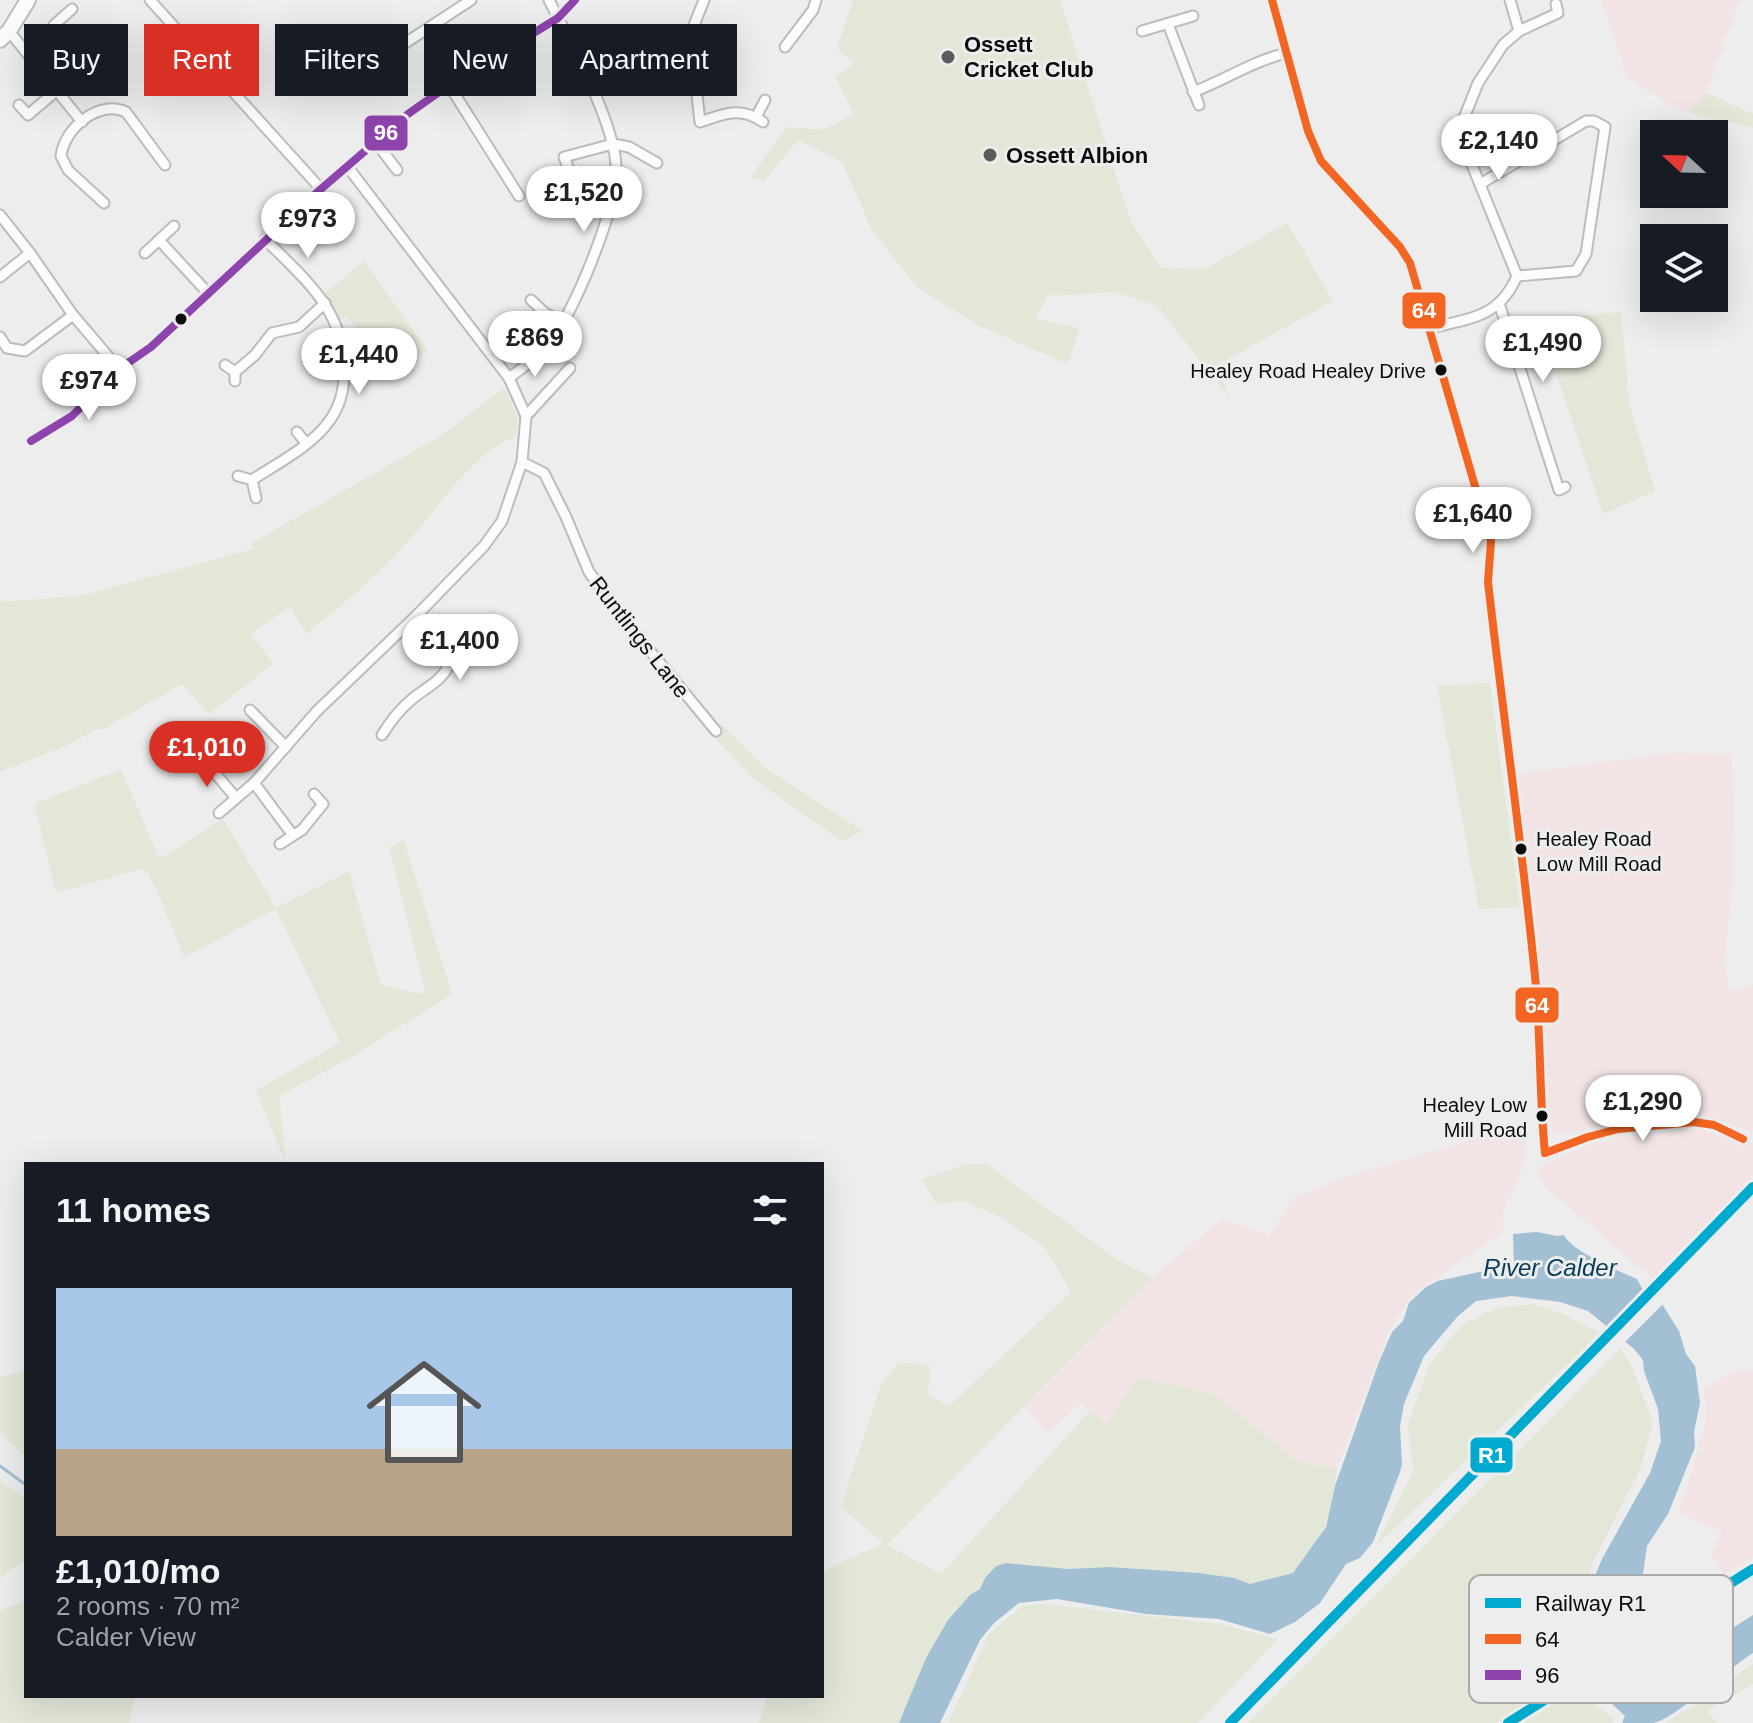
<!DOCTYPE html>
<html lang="en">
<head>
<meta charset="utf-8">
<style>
  :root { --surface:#171b24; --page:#242831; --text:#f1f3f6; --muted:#9ea1a6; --line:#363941; --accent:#d93025 }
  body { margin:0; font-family:Helvetica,sans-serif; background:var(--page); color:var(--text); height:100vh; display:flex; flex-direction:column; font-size:30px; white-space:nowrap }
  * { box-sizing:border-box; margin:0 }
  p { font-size:26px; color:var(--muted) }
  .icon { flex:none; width:44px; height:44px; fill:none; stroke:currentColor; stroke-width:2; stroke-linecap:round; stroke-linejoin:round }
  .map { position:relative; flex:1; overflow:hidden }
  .side { position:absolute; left:24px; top:1162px; width:800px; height:536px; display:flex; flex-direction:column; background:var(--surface); border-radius:0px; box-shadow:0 8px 32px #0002 }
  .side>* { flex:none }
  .guide { position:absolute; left:24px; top:24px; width:800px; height:72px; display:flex; gap:16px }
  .needle { width:52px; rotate:292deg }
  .tools { position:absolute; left:1640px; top:120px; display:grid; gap:16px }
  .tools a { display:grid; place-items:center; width:88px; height:88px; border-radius:0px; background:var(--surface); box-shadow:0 8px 32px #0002; font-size:40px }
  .price { position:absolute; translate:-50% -68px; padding:0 18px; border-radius:28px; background:#fff; color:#222; font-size:26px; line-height:52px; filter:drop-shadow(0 2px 4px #0008) }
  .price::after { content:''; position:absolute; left:50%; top:48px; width:24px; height:18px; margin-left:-12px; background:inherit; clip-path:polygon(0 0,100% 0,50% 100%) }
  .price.selected { background:var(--accent); color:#fff }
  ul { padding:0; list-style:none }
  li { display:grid; align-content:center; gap:16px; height:424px; padding:0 32px }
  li+li { border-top:2px solid var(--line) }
  li span { display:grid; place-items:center; height:248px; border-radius:0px; color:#555 }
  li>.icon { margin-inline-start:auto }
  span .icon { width:144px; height:144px; fill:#fffc; stroke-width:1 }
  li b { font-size:34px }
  h2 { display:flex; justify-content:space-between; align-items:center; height:96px; padding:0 32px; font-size:34px }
  .tag { padding:0 28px; border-radius:0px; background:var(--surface); box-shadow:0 8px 32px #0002; font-size:28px; line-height:72px }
  .tag.selected { background:var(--accent); color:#fff }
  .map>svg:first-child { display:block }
  .industrial { fill:#f2e4e4 }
  .green { fill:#e2e7d8 }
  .water { fill:#a2bfd3 }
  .pier { fill:#ededee }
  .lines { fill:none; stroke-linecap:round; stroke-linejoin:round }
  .stream { stroke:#a2bfd3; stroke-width:3 }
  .street-casing { stroke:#bcbcbc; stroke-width:13 }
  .secondary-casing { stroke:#bcbcbc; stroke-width:18 }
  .street { stroke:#fcfcfc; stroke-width:9 }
  .secondary { stroke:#fcfcfc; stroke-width:14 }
  .bus-1-casing { stroke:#ededee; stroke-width:14 }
  .bus-2-casing { stroke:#ededee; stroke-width:14 }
  .bus-1 { stroke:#f26522; stroke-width:8 }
  .bus-2 { stroke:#8e44ad; stroke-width:8 }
  .rail-1-casing { stroke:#ededee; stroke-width:16 }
  .rail-1 { stroke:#00a9ce; stroke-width:10 }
  .poi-dot { fill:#5b5b5b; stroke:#ededee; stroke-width:3 }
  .bus-dot { fill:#0c0c0c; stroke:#ededee; stroke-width:3 }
  .labels { text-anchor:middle; stroke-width:6; stroke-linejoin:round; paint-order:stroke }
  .bus-label { font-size:20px; fill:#0c0c0c; stroke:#ededee; text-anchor:end }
  .poi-label { font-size:22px; font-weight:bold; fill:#0c0c0c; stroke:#ededee; text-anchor:start }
  .street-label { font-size:22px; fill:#0c0c0c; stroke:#ededee }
  .water-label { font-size:24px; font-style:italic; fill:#063d5a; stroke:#ededee }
  .key { fill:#ededee; stroke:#aaa; stroke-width:2 }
  .key-label { font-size:22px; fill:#0c0c0c }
  .line-badge { stroke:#ededee; stroke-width:3 }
  .badge-label { font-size:22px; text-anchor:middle; font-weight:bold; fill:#fff }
</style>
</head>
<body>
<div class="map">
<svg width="1753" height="1723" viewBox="0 0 1753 1723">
  <rect width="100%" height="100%" fill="#ededee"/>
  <g class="industrial">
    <polygon points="1602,0 1739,0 1707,93 1687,112 1671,106 1626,77"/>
    <polygon points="1674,753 1731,754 1734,804 1732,890 1724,963 1729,989 1741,989 1753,984 1753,1132 1725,1122 1697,1117 1697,1084 1634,1077 1631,1081 1627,1116 1589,1129 1557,1135 1547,1126 1537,995 1512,774"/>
    <polygon points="1526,1124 1525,1157 1517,1186 1503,1212 1503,1232 1411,1296 1387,1335 1337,1468 1296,1461 1214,1394 1139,1378 1106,1425 1081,1403 1048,1433 1023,1405 1152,1277 1222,1219 1270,1235 1292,1199 1342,1178"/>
    <polygon points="1690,1126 1711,1127 1734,1141 1741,1136 1753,1142 1753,1175 1706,1226 1652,1278 1545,1187 1537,1168 1592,1143"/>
    <polygon points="1738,1369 1753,1371 1753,1557 1724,1575 1711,1554 1722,1532 1679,1513 1707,1419 1704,1389"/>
  </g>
  <g class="green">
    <polygon points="853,0 1060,0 1131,222 1161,268 1204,269 1287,223 1333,301 1216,366 1231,400 1157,306 1114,292 1047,296 1036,319 1079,328 1068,364 977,325 917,287 872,230 842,162 798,140 764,181 751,177 786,127 823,130 854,114 835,76 855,64 837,48"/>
    <polygon points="1707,93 1753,114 1753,128 1687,112"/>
    <polygon points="364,261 427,350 396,373 346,316 337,322 321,297"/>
    <polygon points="1621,312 1629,403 1655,491 1603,514 1538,320"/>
    <path d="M504,387L518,418L516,436C469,456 444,501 411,538C380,573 343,605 306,634L290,606L251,634L273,664L209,714L182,684L104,729H96L68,745L0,772V602L80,596L253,549L250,544L444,434Z"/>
    <polygon points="1490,683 1520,907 1479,909 1437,686"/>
    <polygon points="723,725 765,768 863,831 841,841 754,779 712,735"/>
    <polygon points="121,769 159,859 223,819 276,908 349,871 381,985 426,995 389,847 404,841 452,994 348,1059 279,1096 286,1164 256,1090 340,1043 276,909 184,957 156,888 144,868 56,893 34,804"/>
    <path d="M967,1164H987L1117,1260L1152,1277L887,1545L941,1574L1090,1411L1106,1425L1138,1378L1214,1394L1296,1461L1337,1468C1334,1507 1323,1545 1293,1573L1250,1584L1234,1578L1199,1573L1109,1567L1068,1569L1006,1563L996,1566L985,1578L980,1589L970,1595L948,1620L899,1723H759L767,1696H822V1572L883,1543L841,1507L880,1387L897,1364L914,1363L930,1366V1383L926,1394L949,1406L1071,1292L1046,1249L1003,1218L963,1201L936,1204L922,1179Z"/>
    <polygon points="1533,1304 1566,1315 1600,1333 1375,1547 1413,1471 1408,1424 1429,1365 1462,1325 1496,1308"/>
    <polygon points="1621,1348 1633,1369 1653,1423 1641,1467 1594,1560 1561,1650 1572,1676 1496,1723 1248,1723"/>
    <polygon points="26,1369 26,1457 0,1433 0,1378"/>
    <polygon points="0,1480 26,1499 26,1559 0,1578"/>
    <polygon points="26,1591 26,1696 135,1696 129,1723 0,1723 0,1611 24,1601"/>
    <polygon points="1044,1604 1220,1624 1278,1639 1198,1723 948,1723 989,1634 1022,1606"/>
    <polygon points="1753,1664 1753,1684 1706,1712 1718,1723 1665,1723 1699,1703"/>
    <polygon points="1580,1687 1594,1705 1615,1719 1611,1723 1523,1723"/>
  </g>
  <path class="water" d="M1537,1232L1557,1236L1564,1235C1570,1250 1620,1272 1637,1279L1644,1292L1662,1304L1679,1331L1686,1354L1695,1366L1700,1403L1694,1432L1695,1447L1668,1514L1647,1546L1643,1574L1617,1627V1651L1621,1665L1637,1680L1648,1682L1661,1679L1701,1648L1753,1615V1653C1730,1667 1674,1720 1653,1723C1643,1723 1632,1723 1622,1723L1625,1716L1596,1689L1585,1684L1573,1656L1570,1642L1576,1621L1602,1559L1650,1473L1661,1441L1658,1409L1644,1371L1643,1360L1634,1349L1588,1311L1560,1302L1512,1296L1476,1301L1458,1316L1424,1356L1404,1404L1400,1426L1402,1464L1400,1472L1373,1542L1360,1558L1346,1564L1320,1603L1295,1622L1270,1634L1219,1619L1146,1614L1057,1599L1019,1603L994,1623L980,1640L940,1723H899L926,1658L948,1620L970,1595L980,1589L985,1578L996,1566L1006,1563L1068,1569L1109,1567L1199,1573L1234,1578L1250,1584L1293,1573L1326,1527L1335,1486L1379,1362L1392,1332L1403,1321L1409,1303L1426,1287L1438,1281L1479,1272L1514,1270L1513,1234Z"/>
  <polygon class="pier" points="1646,1288 1665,1302 1623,1344 1604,1331"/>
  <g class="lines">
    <polyline class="stream" points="0,1466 26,1485"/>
    <defs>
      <g id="street">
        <polyline points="150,0 321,189"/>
        <path d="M704,0L685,48V56L696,86L700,122C724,114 740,106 763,122"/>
        <path d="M1272,0L1308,131L1321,161L1400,247L1410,263L1491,541L1488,582C1503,714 1522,845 1535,976C1541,1035 1539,1094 1545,1153L1588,1137L1618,1129L1694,1122L1714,1125L1743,1139"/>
        <polyline points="1510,0 1519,31"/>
        <polyline points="72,9 54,25 83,62"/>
        <polyline points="1168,24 1199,105"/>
        <polyline points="9,31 82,122"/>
        <polyline points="1142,31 1193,16"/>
        <polyline points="785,47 813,10 816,0"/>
        <polyline points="387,55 471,0"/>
        <polyline points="37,67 66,42"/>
        <polyline points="449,85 519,196"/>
        <path d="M1193,92C1227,79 1251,62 1286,53"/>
        <polyline points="19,105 28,115 56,91"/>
        <polyline points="756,117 765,100"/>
        <polyline points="375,141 397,170"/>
        <polyline points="1482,183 1586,121 1594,121 1605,127 1586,254 1576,271 1517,276"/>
        <polyline points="582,202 564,157 613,144 629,147 657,163"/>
        <path d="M104,203L68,170L61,156C64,129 98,99 126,112L165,165"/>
        <polyline points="0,215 30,253 73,315 119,369"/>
        <polyline points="159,240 207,292"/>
        <polyline points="145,253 174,226"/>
        <polyline points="0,277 30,253"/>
        <polyline points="531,300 545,313 562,323"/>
        <polyline points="1499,303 1559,490 1565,487"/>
        <path d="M1431,328C1470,318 1499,318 1517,276L1466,150L1464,118L1478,83L1503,45L1519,31L1558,13L1556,4"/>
        <polyline points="0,337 7,348 25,351 73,315"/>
        <polyline points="225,365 235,372 235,381"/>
        <polyline points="235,372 255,355 272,333 299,327 325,303"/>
        <path d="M509,378C522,368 536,359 547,347C573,316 619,205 616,165C613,119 570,42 549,0"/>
        <polyline points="526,416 570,368"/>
        <polyline points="297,432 306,443"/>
        <polyline points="31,441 72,416 119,369 151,347 321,189 408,114 449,85 558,18 575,0"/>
        <polyline points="522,462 544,473 566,517 589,572 631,628 716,731"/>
        <polyline points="238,476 252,480 256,498"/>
        <path d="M252,480C278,463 312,446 330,420C340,406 344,389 344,373C346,311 305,280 265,239"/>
        <polyline points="250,710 286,747"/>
        <path d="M382,735C390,722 399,710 411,700C426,687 440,683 449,665L441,640L418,614"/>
        <polyline points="204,760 236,798"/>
        <polyline points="254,783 292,834"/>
        <polyline points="219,813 254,783 317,711 418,614 484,546 502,521 522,462 526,416 509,378 347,166"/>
        <polyline points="280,844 302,830 323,804 314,794"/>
      </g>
      <polyline id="secondary" points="0,40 9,31 28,0"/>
    </defs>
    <use href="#street" class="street-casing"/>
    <use href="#secondary" class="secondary-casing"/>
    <use href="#street" class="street"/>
    <use href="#secondary" class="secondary"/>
    <defs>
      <path id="bus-1" d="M1272,0L1308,131L1321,161L1400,247L1410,263L1491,541L1488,582C1503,714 1522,845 1535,976C1541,1035 1539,1094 1545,1153L1588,1137L1618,1129L1694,1122L1714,1125L1743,1139"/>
      <polyline id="bus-2" points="31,441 72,416 119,369 151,347 321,189 408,114 449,85 558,18 575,0"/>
    </defs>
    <use href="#bus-1" class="bus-1-casing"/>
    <use href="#bus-2" class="bus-2-casing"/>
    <use href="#bus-1" class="bus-1"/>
    <use href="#bus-2" class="bus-2"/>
    <defs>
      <g id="rail-1">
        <polyline points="1230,1723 1753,1187"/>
        <polyline points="1508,1723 1753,1569"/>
      </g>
    </defs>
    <use href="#rail-1" class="rail-1-casing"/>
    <use href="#rail-1" class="rail-1"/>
  </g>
  <g class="poi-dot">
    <circle cx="948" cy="57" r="8"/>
    <circle cx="990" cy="155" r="8"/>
  </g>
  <g class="bus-dot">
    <circle cx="181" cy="319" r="7"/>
    <circle cx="1441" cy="370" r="7"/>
    <circle cx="1521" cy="849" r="7"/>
    <circle cx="1542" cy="1116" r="7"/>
  </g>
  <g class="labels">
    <g class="bus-label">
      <text x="1426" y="378">Healey Road Healey Drive</text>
      <text x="1536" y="846" text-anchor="start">Healey Road<tspan x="1536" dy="25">Low Mill Road</tspan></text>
      <text x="1527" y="1112">Healey Low<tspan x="1527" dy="25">Mill Road</tspan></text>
    </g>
    <g class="poi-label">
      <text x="964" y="52">Ossett<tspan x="964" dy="25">Cricket Club</tspan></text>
      <text x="1006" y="163">Ossett Albion</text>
    </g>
    <g class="street-label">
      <text transform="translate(640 637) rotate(52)" y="8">Runtlings Lane</text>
    </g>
    <g class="water-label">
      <text x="1550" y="1276">River Calder</text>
    </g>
  </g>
  <rect x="1469" y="1575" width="264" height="128" rx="12" class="key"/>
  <rect x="1485" y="1598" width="36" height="10" fill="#00a9ce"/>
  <rect x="1485" y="1634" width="36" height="10" fill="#f26522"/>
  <rect x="1485" y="1670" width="36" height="10" fill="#8e44ad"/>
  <g class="key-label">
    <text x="1535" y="1611">Railway R1</text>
    <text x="1535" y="1647">64</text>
    <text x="1535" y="1683">96</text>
  </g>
  <g class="line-badge">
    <rect x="363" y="114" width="46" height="38" rx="8" fill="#8e44ad"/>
    <rect x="1401" y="291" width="46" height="39" rx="8" fill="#f26522"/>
    <rect x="1514" y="986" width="46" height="38" rx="8" fill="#f26522"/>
    <rect x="1469" y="1436" width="45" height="38" rx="8" fill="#00a9ce"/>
  </g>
  <g class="badge-label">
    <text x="386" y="140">96</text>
    <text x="1424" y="318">64</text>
    <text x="1537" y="1013">64</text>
    <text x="1492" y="1463">R1</text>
  </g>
</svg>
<div class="tools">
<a><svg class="needle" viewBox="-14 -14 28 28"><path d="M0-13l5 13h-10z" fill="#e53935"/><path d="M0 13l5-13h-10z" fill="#9ea1a6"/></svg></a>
<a><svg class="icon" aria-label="layers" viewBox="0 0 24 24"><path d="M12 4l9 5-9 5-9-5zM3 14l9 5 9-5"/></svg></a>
</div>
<b class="price" style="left:1499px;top:182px">£2,140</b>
<b class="price" style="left:584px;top:234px">£1,520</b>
<b class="price" style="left:308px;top:260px">£973</b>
<b class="price" style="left:535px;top:379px">£869</b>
<b class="price" style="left:1543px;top:384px">£1,490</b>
<b class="price" style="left:359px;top:396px">£1,440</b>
<b class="price" style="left:89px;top:422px">£974</b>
<b class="price" style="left:1473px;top:555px">£1,640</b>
<b class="price" style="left:460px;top:682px">£1,400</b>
<b class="price selected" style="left:207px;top:789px">£1,010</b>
<b class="price" style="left:1643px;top:1143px">£1,290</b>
<div class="guide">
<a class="tag">Buy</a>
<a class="tag selected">Rent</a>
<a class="tag">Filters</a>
<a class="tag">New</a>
<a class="tag">Apartment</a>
</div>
<section class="side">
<h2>11 homes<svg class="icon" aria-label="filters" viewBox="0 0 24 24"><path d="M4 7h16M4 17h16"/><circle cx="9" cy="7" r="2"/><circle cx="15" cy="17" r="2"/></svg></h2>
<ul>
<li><span style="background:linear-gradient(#a9c7e8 65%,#b9a48a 0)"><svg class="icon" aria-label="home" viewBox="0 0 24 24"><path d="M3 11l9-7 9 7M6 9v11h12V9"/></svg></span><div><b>£1,010/mo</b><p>2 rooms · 70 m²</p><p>Calder View</p></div></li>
</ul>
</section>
</div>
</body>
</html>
